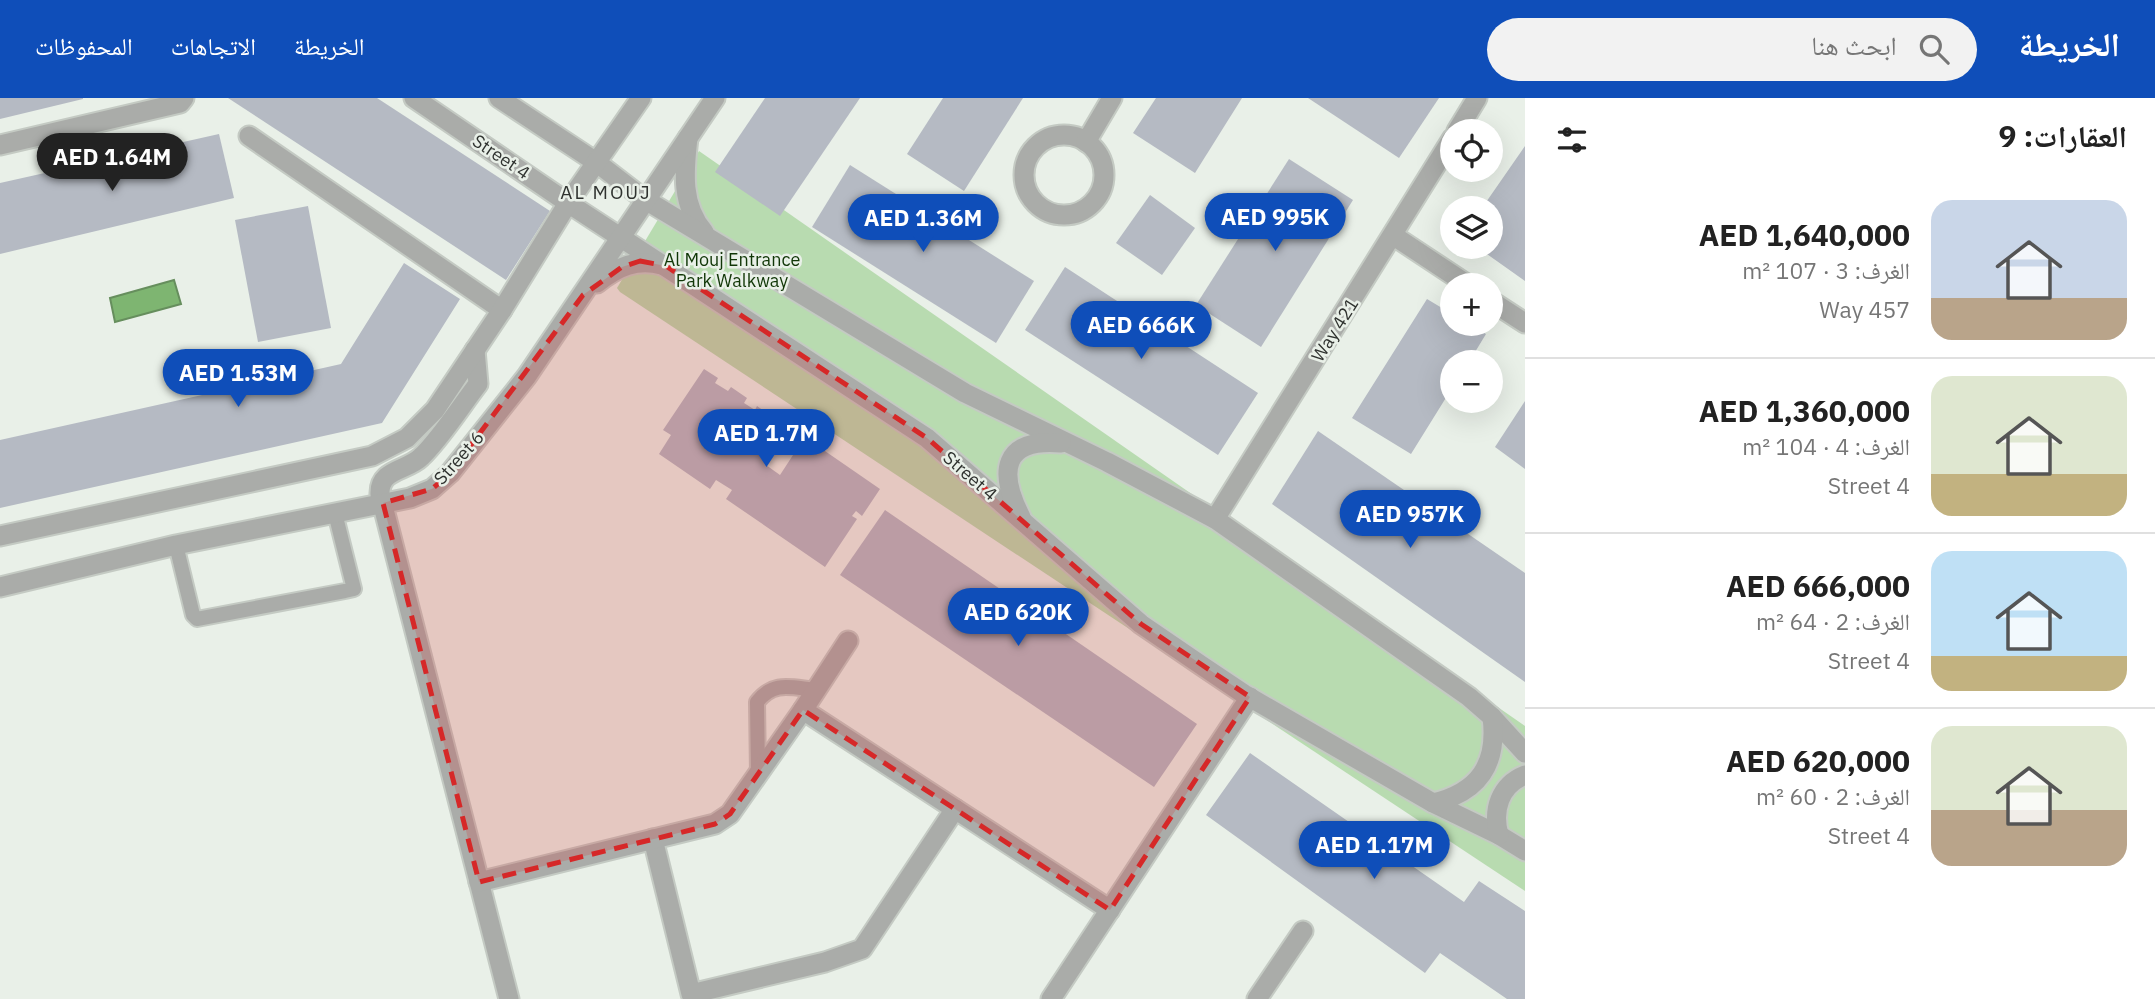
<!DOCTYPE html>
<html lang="ar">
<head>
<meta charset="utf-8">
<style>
  :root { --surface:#fff; --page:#f2f2f2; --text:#222; --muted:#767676; --line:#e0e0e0; --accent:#0f4eb9 }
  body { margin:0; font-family:"IBM Plex Sans","Noto Naskh Arabic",sans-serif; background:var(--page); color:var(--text); direction:rtl; height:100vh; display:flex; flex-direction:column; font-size:26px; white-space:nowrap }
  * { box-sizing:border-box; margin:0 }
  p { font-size:23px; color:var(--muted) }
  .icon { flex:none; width:38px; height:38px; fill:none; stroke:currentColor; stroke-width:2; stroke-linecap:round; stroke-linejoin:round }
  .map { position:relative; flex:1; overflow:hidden; direction:ltr }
  .panel { display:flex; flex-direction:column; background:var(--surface); width:630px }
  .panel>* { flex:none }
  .buttons { position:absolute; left:1440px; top:21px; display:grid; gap:14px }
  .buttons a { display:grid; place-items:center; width:63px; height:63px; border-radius:50%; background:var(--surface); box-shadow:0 7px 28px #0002; font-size:35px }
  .price { position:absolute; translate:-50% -60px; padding:0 16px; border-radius:24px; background:var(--accent); color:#fff; font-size:23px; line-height:46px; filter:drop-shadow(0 2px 4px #0008) }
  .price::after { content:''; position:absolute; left:50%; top:42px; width:21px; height:16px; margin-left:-10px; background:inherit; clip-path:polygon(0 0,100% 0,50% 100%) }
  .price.active { background:#222; color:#fff }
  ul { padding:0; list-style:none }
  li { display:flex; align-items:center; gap:21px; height:175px; padding:0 28px }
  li+li { border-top:2px solid var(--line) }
  li span { display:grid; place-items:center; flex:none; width:196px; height:140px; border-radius:21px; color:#555 }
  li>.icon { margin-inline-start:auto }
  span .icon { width:84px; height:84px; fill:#fffc; stroke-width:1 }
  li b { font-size:30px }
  h2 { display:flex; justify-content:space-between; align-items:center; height:84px; padding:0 28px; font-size:30px }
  header { display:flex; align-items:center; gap:42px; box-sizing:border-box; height:98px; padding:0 35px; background:var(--accent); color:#fff }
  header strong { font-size:33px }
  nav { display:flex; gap:38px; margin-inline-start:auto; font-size:24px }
  .search { width:490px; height:63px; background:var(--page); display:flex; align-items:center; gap:18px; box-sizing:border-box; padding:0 24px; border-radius:38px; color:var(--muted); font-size:26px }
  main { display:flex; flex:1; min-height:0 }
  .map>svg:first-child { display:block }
  .green { fill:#b8dbb0 }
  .water { fill:#7eb571; stroke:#668e5d; stroke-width:2 }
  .building { fill:#b5bac3 }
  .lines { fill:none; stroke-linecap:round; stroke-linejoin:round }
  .service-casing { stroke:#c4cac3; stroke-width:18 }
  .pedestrian-casing { stroke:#c4cac3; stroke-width:23 }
  .minor-casing { stroke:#c4cac3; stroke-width:23 }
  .tertiary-casing { stroke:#c4cac3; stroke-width:23 }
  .service { stroke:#aaaca9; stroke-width:14 }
  .pedestrian { stroke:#aaaca9; stroke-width:19 }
  .minor { stroke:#aaaca9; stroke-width:19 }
  .tertiary { stroke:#aaaca9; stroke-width:19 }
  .marked { fill:#d62828; fill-opacity:0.2; stroke:#d62828; stroke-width:5; stroke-dasharray:14 9; stroke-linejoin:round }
  .labels { text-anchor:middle; stroke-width:5; stroke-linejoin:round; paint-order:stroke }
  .street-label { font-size:18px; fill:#2f322f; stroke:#e9f0e8 }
  .park-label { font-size:18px; fill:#113707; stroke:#e9f0e8 }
  .neighbourhood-label { font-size:19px; letter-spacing:2px; fill:#2f322f; stroke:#e9f0e8 }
</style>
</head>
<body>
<header>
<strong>الخريطة</strong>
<div class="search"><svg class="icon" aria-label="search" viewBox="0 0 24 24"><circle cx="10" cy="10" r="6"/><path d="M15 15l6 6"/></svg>ابحث هنا</div>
<nav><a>الخريطة</a><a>الاتجاهات</a><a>المحفوظات</a></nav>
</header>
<main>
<section class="panel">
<h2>العقارات: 9<svg class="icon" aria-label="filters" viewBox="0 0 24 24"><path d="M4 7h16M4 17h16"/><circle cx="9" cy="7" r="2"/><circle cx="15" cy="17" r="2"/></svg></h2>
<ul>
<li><span style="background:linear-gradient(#c9d6e8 70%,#b9a48a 0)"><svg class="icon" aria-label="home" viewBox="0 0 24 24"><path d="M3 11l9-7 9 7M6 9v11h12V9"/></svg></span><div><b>AED 1,640,000</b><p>الغرف: 3 · 107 m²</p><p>Way 457</p></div></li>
<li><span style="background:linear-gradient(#dfe7d0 70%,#c2b280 0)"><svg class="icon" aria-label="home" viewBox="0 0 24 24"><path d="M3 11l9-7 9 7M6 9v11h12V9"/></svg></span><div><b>AED 1,360,000</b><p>الغرف: 4 · 104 m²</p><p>Street 4</p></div></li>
<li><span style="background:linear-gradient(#bfe0f5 75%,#c2b280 0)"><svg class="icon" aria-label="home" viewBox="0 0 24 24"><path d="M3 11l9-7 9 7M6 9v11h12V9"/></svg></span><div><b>AED 666,000</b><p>الغرف: 2 · 64 m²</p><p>Street 4</p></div></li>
<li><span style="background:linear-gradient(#dfe7d0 60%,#b9a48a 0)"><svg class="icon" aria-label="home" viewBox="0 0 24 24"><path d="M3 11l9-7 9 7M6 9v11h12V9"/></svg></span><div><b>AED 620,000</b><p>الغرف: 2 · 60 m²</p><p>Street 4</p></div></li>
</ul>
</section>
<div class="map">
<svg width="1525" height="901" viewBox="0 0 1525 901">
  <rect width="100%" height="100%" fill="#e9f0e8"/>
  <polygon class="green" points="699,53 1525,628 1525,793 620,194 617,190"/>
  <polygon class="water" points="174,182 181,206 115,224 110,200"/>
  <g class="building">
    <polygon points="0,0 83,0 83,1 0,21"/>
    <polygon points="228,0 377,0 550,113 506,182"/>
    <polygon points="765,0 860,0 780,118 715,74"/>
    <polygon points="943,0 1023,0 964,93 907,56"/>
    <polygon points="1156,0 1242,0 1195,75 1133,35"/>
    <polygon points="1308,0 1439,0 1399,60"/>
    <polygon points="219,36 234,100 0,156 0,85"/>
    <polygon points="1525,48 1525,183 1477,149 1491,149 1491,110 1482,110"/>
    <polygon points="1289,61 1353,102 1261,249 1196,207"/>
    <polygon points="850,67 1034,183 996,245 812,129"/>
    <polygon points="1150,97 1195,130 1162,177 1116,145"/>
    <polygon points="308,108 331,230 258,244 235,122"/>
    <polygon points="404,165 460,201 382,325 0,410 0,342 341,266"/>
    <polygon points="1065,169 1258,295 1218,357 1025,232"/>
    <polygon points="1427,201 1452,216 1452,226 1469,226 1486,236 1469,264 1452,264 1452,290 1411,356 1352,320"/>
    <polygon points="704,271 718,280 715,285 728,293 731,289 747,300 744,305 755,312 757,308 790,331 766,367 780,377 795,354 799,357 809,342 880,391 862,418 856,413 852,418 857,421 825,469 726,401 732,392 716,382 710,391 659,356 671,337 663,332"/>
    <polygon points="1525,303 1525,371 1495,349"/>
    <polygon points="1318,333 1525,475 1525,584 1272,406"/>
    <polygon points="885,412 1197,626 1154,689 840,477"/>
    <polygon points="1250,655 1464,804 1479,783 1525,813 1525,901 1507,901 1440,855 1425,875 1206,717"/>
  </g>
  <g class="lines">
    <defs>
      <g id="service">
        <polyline points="176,447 193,517 197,521 345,493 354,491 335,415"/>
        <path d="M758,676L757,604C774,582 792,590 817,592"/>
      </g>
      <polyline id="pedestrian" points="249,38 502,212"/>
      <g id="minor">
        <polyline points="414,0 568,105"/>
        <polyline points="499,0 596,64"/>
        <polyline points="1457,33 1477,0"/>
        <circle cx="1064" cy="77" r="40"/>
        <polyline points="1086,44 1112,0"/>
        <polyline points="0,47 180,5 184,0"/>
        <polyline points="1394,138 1468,187"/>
        <polyline points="1491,203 1525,225"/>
        <path d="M475,252L478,286C461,308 440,341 421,359C407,373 379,371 380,396L509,901"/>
        <polyline points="1215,421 1452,41"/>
        <polyline points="803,612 1110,812"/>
        <polyline points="653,741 691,896 825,864 862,851 955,711"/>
        <polyline points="479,784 715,726 730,716 803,612 848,543"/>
        <polyline points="1051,901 1250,599"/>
        <polyline points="1257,901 1303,833"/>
      </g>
      <g id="tertiary">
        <path d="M688,40C684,74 681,107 704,134"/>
        <polyline points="596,64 644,101 965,295 1107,364 1215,421 1469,599 1492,619 1525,655"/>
        <polyline points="568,105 927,340 1141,526 1201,567 1244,596 1433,705 1499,737 1525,753"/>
        <path d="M597,185C617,169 637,160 662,167"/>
        <path d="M1021,419C998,374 1002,340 1061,345"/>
        <polyline points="0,438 372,358 407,340 435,312 502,212 568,105 641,0"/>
        <polyline points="0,489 176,447 410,400 432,391 450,375 527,278 715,0"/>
        <path d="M1433,705C1479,694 1498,666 1492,619"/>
        <path d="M1499,737C1492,712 1500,687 1525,677"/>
      </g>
    </defs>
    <use href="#service" class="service-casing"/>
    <use href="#pedestrian" class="pedestrian-casing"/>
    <use href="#minor" class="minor-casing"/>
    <use href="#tertiary" class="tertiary-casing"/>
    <use href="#service" class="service"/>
    <use href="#pedestrian" class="pedestrian"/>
    <use href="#minor" class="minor"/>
    <use href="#tertiary" class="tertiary"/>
  </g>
  <path class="marked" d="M640,163L666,168L927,340L1141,526L1250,599L1110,812L803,612L730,716L715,726L479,784L383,405L432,391L450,375L583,197L622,169Z"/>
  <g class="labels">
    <g class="street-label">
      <text transform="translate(501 59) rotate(34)" y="6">Street 4</text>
      <text transform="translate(1335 232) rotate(-58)" y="6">Way 421</text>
      <text transform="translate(459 360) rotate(-48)" y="6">Street 6</text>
      <text transform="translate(970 378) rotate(41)" y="6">Street 4</text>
    </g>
    <g class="park-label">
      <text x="732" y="168">Al Mouj Entrance<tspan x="732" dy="21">Park Walkway</tspan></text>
    </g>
    <g class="neighbourhood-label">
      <text x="606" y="101">AL MOUJ</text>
    </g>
  </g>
</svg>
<div class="buttons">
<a><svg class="icon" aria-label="locate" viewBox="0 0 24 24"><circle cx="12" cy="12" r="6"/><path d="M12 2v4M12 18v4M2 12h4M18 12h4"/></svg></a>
<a><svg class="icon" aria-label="layers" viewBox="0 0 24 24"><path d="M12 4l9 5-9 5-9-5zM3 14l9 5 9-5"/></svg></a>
<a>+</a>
<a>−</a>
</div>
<b class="price active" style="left:112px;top:95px">AED 1.64M</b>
<b class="price" style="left:1275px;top:155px">AED 995K</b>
<b class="price" style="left:923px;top:156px">AED 1.36M</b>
<b class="price" style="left:1141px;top:263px">AED 666K</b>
<b class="price" style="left:238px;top:311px">AED 1.53M</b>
<b class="price" style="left:766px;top:371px">AED 1.7M</b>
<b class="price" style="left:1410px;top:452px">AED 957K</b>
<b class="price" style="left:1018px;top:550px">AED 620K</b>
<b class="price" style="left:1374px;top:783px">AED 1.17M</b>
</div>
</main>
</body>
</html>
